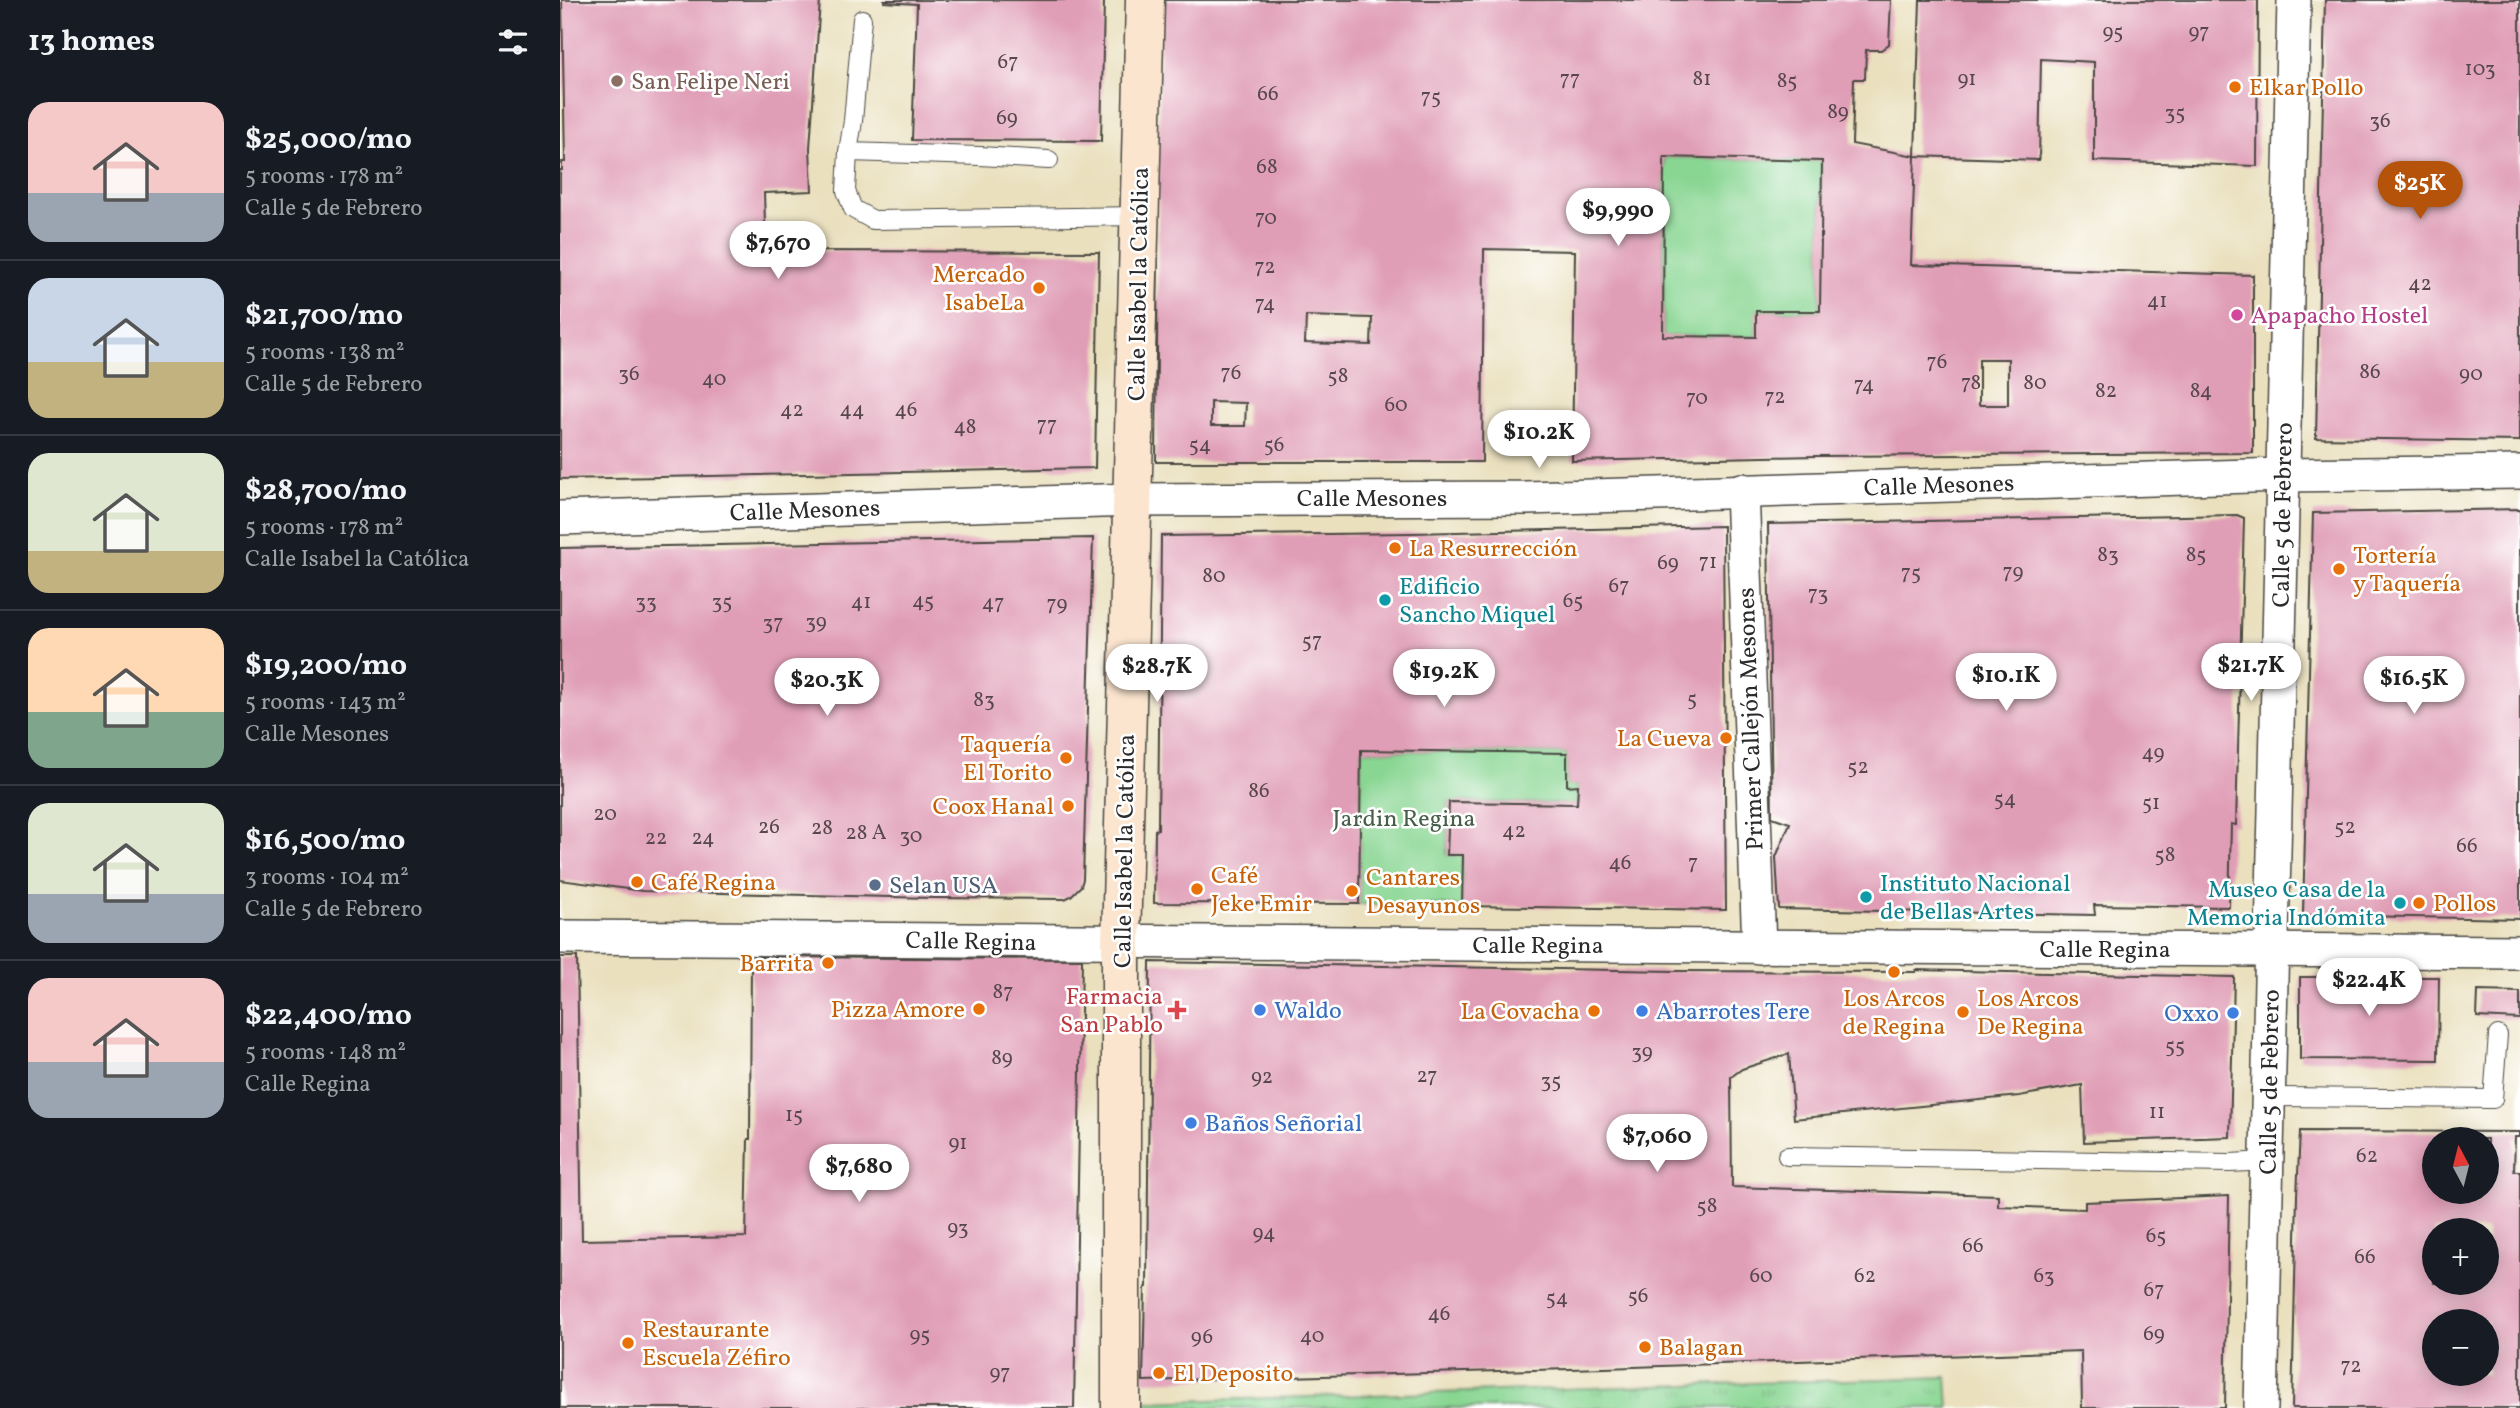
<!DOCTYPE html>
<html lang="en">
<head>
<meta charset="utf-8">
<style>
  :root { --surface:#171b24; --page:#242831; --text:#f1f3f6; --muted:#9ea1a6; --line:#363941; --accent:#b45309 }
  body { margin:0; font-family:Vollkorn,serif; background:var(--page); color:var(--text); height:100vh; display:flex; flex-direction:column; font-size:26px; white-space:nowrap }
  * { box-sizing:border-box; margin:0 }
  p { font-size:23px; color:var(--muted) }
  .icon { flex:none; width:38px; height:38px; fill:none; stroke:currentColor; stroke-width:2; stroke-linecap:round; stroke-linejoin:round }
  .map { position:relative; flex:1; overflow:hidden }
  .details { display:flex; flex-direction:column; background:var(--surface); width:560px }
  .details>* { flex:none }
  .needle { width:46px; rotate:353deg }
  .buttons { position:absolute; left:1862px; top:1127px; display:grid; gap:14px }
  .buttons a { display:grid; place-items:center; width:77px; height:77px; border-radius:50%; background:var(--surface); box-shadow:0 4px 18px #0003; font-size:35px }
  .price { position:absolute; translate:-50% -60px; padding:0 16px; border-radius:24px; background:#fff; color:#222; font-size:23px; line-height:46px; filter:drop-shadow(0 2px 4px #0008) }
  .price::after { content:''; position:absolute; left:50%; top:42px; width:21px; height:16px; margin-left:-10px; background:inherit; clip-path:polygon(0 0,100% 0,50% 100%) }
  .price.active { background:var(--accent); color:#fff }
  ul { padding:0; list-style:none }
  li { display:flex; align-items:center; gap:21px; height:175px; padding:0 28px }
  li+li { border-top:2px solid var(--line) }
  li span { display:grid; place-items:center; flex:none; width:196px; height:140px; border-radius:21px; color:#555 }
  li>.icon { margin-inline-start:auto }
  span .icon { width:84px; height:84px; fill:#fffc; stroke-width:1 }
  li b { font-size:30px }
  h2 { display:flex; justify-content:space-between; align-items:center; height:84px; padding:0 28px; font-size:30px }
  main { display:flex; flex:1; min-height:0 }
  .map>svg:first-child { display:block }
  .green { fill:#89d693; stroke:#5a805f; stroke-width:2 }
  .park { fill:url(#park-tufts); stroke:#5a805f; stroke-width:2 }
  .building { fill:#e09eb6; fill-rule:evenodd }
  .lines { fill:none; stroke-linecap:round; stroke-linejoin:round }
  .lane-casing { stroke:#484641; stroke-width:20 }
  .street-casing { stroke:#484641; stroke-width:36 }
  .secondary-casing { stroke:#484641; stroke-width:41 }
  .lane { stroke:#fff; stroke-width:18 }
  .street { stroke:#fff; stroke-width:33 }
  .secondary { stroke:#fbe5cf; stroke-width:38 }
  .education-dot { fill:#8d6e63; stroke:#fff; stroke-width:2.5 }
  .food-dot { fill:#e8710a; stroke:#fff; stroke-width:2.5 }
  .hotel-dot { fill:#d1479c; stroke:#fff; stroke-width:2.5 }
  .culture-dot { fill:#0f9aa8; stroke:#fff; stroke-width:2.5 }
  .service-dot { fill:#5c6f8a; stroke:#fff; stroke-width:2.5 }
  .health-dot { fill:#e0444e; stroke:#fff; stroke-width:2.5 }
  .shop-dot { fill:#3f7fe0; stroke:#fff; stroke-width:2.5 }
  .labels { text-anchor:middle; stroke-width:5; stroke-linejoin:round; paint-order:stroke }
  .number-label { font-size:21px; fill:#58484e }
  .education-label { font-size:24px; fill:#785e54; stroke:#fff; text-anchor:start }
  .food-label { font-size:24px; fill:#c56008; stroke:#fff; text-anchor:start }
  .street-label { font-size:24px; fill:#2b2b2b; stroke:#fff }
  .hotel-label { font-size:24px; fill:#b23c85; stroke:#fff; text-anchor:start }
  .culture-label { font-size:24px; fill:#0d838f; stroke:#fff; text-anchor:start }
  .park-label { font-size:24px; fill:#475e4a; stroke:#fff }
  .service-label { font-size:24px; fill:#4e5e75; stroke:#fff; text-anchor:start }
  .health-label { font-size:24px; fill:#be3a42; stroke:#fff; text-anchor:end }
  .shop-label { font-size:24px; fill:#366cbe; stroke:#fff; text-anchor:start }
</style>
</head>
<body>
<main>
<section class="details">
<h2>13 homes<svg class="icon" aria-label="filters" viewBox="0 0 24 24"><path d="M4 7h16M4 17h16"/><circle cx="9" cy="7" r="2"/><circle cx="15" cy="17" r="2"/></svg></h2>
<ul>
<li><span style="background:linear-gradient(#f6c9c9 65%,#9aa5b1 0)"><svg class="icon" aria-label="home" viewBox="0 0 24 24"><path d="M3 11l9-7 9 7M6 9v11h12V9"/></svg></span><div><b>$25,000/mo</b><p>5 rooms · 178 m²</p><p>Calle 5 de Febrero</p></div></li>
<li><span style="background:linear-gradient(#c9d6e8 60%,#c2b280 0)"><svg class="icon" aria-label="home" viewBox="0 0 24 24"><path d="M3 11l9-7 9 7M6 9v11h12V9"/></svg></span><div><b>$21,700/mo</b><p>5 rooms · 138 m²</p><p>Calle 5 de Febrero</p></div></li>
<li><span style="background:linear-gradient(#dfe7d0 70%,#c2b280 0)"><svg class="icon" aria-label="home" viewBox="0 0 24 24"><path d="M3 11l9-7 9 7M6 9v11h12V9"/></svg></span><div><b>$28,700/mo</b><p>5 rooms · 178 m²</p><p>Calle Isabel la Católica</p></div></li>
<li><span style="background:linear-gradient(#ffd9b3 60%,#7fa58c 0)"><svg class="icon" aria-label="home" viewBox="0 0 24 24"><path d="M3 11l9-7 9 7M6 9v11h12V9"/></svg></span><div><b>$19,200/mo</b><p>5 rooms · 143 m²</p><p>Calle Mesones</p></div></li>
<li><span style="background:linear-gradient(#dfe7d0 65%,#9aa5b1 0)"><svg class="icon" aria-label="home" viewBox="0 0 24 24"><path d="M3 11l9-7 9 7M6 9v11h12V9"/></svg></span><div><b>$16,500/mo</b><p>3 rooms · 104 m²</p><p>Calle 5 de Febrero</p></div></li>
<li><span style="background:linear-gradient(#f6c9c9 60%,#9aa5b1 0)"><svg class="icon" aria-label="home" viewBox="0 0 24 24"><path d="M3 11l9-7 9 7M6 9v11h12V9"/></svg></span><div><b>$22,400/mo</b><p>5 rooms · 148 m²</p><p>Calle Regina</p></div></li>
</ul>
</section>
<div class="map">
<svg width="1960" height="1408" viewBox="0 0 1960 1408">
  <defs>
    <pattern id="park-tufts" width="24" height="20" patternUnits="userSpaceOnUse" patternTransform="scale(1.75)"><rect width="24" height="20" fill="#89d693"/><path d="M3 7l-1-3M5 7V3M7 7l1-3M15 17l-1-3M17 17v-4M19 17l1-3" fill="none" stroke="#76b87f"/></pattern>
  </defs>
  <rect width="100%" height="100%" fill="#fff"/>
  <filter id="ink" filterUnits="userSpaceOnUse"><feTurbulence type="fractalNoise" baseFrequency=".0143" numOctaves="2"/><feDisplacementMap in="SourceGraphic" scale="14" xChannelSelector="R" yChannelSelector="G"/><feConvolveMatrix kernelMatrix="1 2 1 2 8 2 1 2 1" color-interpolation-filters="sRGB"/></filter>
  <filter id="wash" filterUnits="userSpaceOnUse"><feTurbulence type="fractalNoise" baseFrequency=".00686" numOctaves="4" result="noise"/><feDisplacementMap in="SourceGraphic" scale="28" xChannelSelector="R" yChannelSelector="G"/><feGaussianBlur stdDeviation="1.57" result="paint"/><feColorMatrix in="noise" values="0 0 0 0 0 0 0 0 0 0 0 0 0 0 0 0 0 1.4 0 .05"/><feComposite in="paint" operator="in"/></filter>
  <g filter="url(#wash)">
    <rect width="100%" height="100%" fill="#eae0be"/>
    <g class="green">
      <polygon points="1104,157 1262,161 1260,311 1197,311 1196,337 1103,336"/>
      <polygon points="801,750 1007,753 1007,785 1018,785 1017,804 889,802 887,855 903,855 902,906 799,904"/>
    </g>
    <polygon class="park" points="1387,1377 1389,1408 580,1408 586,1402"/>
    <g id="blocks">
      <g class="building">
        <polygon points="2,0 260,0 250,148 252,191 204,193 206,255 251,253 250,251 539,252 535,468 0,479 0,170 2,170 2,162 5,162"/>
        <polygon points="324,0 544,0 541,141 352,140 357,4 324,2"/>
        <path d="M600,0H1331L1329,44L1321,50H1306L1305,79H1294L1292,144L1355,156L1351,265L1693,275V453L1257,456L1012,461L1015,251L924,249L922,462H596ZM1104,157L1262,161L1260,311H1196V337L1103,336ZM746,316L812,318L811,345L745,343ZM1419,359H1448V405H1419ZM651,402L686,403L685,426H651Z"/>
        <polygon points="1360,0 1698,0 1697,166 1534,161 1534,62 1481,59 1479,160 1355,156"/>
        <polygon points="1765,0 1960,0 1960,441 1756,438"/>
        <polygon points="1960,509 1960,919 1743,915 1753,513"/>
        <polygon points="1677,515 1684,518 1676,825 1671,824 1669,907 1534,905 1535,915 1219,909 1216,857 1230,823 1212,817 1208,524"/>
        <polygon points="1163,526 1166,910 902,906 903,855 887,855 889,802 1017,804 1018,785 1007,786 1007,753 801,750 799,904 594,903 595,830 598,829 601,536 852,533"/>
        <polygon points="533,538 523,879 521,886 511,896 505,899 373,898 82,891 0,880 0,548"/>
        <polygon points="0,957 17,957 22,1240 186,1237 188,1139 190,1139 191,957 522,959 514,1408 0,1408"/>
        <polygon points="590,962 1114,971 1356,972 1356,970 1674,977 1670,1137 1524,1142 1522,1085 1459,1096 1234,1119 1229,1054 1182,1069 1171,1077 1172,1187 1438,1195 1438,1206 1525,1209 1525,1202 1669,1196 1665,1408 1522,1408 1521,1351 1045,1368 583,1381 585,1288 587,1287"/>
        <polygon points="1740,977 1879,977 1878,1060 1740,1059"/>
        <polygon points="1918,991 1960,992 1960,1019 1917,1017"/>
        <path d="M1740,1131L1960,1132V1137H1955L1954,1171H1960V1408H1732L1737,1196ZM1874,1139H1927V1192H1874ZM1874,1230H1927V1283H1874ZM1874,1321H1927V1374H1874Z"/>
      </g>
    </g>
  </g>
  <g filter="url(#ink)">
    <use href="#blocks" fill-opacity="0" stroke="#484641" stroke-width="2"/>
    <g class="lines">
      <defs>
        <g id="lane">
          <polyline points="302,19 293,121 288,152 420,156 489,160"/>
          <polyline points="288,152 286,191 293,209 313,220 580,216"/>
          <polyline points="1709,1097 1933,1099 1938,1035"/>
          <polyline points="1227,1156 1670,1163 1707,1161"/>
        </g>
        <g id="street">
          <polyline points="1182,490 1199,947"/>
          <polyline points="0,518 573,500 966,498 1723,475 1960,472"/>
          <polyline points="0,937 1960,952"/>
          <polyline points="1701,1408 1734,0"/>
        </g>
        <polyline id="secondary" points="561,1408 561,943 585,0"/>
      </defs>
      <use href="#lane" class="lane-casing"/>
      <use href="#street" class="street-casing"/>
      <use href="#secondary" class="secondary-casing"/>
      <use href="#lane" class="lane"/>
      <use href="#street" class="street"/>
      <use href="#secondary" class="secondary"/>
    </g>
  </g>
  <circle class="education-dot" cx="57" cy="81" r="7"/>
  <g class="food-dot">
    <circle cx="1675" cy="87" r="7"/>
    <circle cx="479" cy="288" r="7"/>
    <circle cx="835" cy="548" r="7"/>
    <circle cx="1779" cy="569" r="7"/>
    <circle cx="1166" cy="738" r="7"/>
    <circle cx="506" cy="758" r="7"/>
    <circle cx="508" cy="806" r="7"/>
    <circle cx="77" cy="882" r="7"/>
    <circle cx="637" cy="889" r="7"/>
    <circle cx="792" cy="891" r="7"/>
    <circle cx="1859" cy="903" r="7"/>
    <circle cx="268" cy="963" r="7"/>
    <circle cx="1334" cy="972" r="7"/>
    <circle cx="419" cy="1009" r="7"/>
    <circle cx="1034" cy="1011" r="7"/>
    <circle cx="1403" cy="1012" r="7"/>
    <circle cx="68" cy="1343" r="7"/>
    <circle cx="1085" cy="1347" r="7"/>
    <circle cx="599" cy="1373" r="7"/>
  </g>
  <circle class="hotel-dot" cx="1677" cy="315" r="7"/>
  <g class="culture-dot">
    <circle cx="825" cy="600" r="7"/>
    <circle cx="1306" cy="897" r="7"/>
    <circle cx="1840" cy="903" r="7"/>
  </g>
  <circle class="service-dot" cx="315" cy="885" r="7"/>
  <path class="health-dot" d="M613.5 999.5h7v7h7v7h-7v7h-7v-7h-7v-7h7z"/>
  <g class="shop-dot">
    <circle cx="700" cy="1010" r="7"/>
    <circle cx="1082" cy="1011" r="7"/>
    <circle cx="1673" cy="1013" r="7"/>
    <circle cx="631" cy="1123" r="7"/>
  </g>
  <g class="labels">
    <g class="number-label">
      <text x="1553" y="38">95</text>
      <text x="1639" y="38">97</text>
      <text x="448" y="68">67</text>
      <text x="1920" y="75">103</text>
      <text x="1010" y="85">77</text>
      <text x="1142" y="85">81</text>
      <text x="1407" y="85">91</text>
      <text x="1227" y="87">85</text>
      <text x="708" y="100">66</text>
      <text x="871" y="103">75</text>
      <text x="1278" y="118">89</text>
      <text x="1615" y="119">35</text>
      <text x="447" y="124">69</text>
      <text x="1820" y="127">36</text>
      <text x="707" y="173">68</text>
      <text x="706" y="224">70</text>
      <text x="705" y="273">72</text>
      <text x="1860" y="290">42</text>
      <text x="1597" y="307">41</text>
      <text x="705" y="310">74</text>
      <text x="1377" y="368">76</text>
      <text x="1810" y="378">86</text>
      <text x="671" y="379">76</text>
      <text x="69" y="380">36</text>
      <text x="1911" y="380">90</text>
      <text x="778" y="382">58</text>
      <text x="154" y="385">40</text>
      <text x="1411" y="389">78</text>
      <text x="1475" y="389">80</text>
      <text x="1304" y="391">74</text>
      <text x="1546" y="397">82</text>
      <text x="1641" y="397">84</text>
      <text x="1215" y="403">72</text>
      <text x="1137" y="404">70</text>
      <text x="836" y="411">60</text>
      <text x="232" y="416">42</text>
      <text x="292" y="416">44</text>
      <text x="346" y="416">46</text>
      <text x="487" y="431">77</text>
      <text x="405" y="433">48</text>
      <text x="640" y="451">54</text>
      <text x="714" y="451">56</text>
      <text x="1548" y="561">83</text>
      <text x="1636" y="561">85</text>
      <text x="1148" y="568">71</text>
      <text x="1108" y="569">69</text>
      <text x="1453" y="578">79</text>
      <text x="1351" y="579">75</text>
      <text x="654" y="582">80</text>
      <text x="1059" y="592">67</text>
      <text x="1258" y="600">73</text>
      <text x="363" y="607">45</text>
      <text x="1013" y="607">65</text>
      <text x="86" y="608">33</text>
      <text x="162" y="608">35</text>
      <text x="301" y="608">41</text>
      <text x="433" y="609">47</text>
      <text x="497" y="610">79</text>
      <text x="256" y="628">39</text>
      <text x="213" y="629">37</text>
      <text x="752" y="647">57</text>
      <text x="1132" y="705">5</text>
      <text x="424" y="706">83</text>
      <text x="1593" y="759">49</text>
      <text x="1298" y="773">52</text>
      <text x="699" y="797">86</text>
      <text x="1445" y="805">54</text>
      <text x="1591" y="809">51</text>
      <text x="45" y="820">20</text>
      <text x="209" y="833">26</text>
      <text x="1785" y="833">52</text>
      <text x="262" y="834">28</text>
      <text x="954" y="837">42</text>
      <text x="306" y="839">28 A</text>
      <text x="351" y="842">30</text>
      <text x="96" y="844">22</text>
      <text x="143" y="844">24</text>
      <text x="1907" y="852">66</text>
      <text x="1605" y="861">58</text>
      <text x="1060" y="869">46</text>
      <text x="1133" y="869">7</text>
      <text x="443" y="998">87</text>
      <text x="1615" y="1052">55</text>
      <text x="1082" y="1058">39</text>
      <text x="442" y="1064">89</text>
      <text x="867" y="1082">27</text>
      <text x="702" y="1083">92</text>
      <text x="991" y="1087">35</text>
      <text x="1597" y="1118">11</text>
      <text x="234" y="1121">15</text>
      <text x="398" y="1149">91</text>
      <text x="1807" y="1162">62</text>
      <text x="1147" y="1212">58</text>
      <text x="398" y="1234">93</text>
      <text x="704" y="1239">94</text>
      <text x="1596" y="1242">65</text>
      <text x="1413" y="1252">66</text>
      <text x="1805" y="1263">66</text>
      <text x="1201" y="1282">60</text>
      <text x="1305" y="1282">62</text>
      <text x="1484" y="1282">63</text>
      <text x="1594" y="1296">67</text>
      <text x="1078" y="1302">56</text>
      <text x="997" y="1304">54</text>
      <text x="879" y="1320">46</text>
      <text x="1594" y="1340">69</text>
      <text x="360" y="1341">95</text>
      <text x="752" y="1342">40</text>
      <text x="642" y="1343">96</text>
      <text x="1791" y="1372">72</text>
      <text x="440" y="1379">97</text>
    </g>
    <g class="education-label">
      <text x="71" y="89">San Felipe Neri</text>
    </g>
    <g class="food-label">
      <text x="1689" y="95">Elkar Pollo</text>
      <text x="465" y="282" text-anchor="end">Mercado<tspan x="465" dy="28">IsabeLa</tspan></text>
      <text x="849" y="556">La Resurrección</text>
      <text x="1793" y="563">Tortería<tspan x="1793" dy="28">y Taquería</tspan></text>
      <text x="1152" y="746" text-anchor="end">La Cueva</text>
      <text x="492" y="752" text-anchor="end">Taquería<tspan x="492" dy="28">El Torito</tspan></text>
      <text x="494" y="814" text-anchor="end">Coox Hanal</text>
      <text x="651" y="883">Café<tspan x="651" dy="28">Jeke Emir</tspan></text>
      <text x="806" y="885">Cantares<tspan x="806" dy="28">Desayunos</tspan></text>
      <text x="91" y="890">Café Regina</text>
      <text x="1873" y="911">Pollos</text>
      <text x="254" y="971" text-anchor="end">Barrita</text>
      <text x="1334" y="1006" text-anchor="middle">Los Arcos<tspan x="1334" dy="28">de Regina</tspan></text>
      <text x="1417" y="1006">Los Arcos<tspan x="1417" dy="28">De Regina</tspan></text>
      <text x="405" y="1017" text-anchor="end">Pizza Amore</text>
      <text x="1020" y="1019" text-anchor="end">La Covacha</text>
      <text x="82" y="1337">Restaurante<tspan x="82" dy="28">Escuela Zéfiro</tspan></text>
      <text x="1099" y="1355">Balagan</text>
      <text x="613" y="1381">El Deposito</text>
    </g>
    <g class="street-label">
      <text transform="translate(578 284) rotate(-89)" y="8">Calle Isabel la Católica</text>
      <text transform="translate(1379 485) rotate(-2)" y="8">Calle Mesones</text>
      <text x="812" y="506">Calle Mesones</text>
      <text transform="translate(245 510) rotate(-2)" y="8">Calle Mesones</text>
      <text transform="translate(1722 515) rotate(-89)" y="8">Calle 5 de Febrero</text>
      <text transform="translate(1190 719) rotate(-92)" y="8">Primer Callejón Mesones</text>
      <text transform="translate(564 851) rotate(-89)" y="8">Calle Isabel la Católica</text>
      <text transform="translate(411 941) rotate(1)" y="8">Calle Regina</text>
      <text x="978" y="953">Calle Regina</text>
      <text x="1545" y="957">Calle Regina</text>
      <text transform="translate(1709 1082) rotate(-89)" y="8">Calle 5 de Febrero</text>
    </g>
    <g class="hotel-label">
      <text x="1691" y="323">Apapacho Hostel</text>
    </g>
    <g class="culture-label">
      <text x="839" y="594">Edificio<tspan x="839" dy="28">Sancho Miquel</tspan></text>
      <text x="1320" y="891">Instituto Nacional<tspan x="1320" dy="28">de Bellas Artes</tspan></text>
      <text x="1826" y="897" text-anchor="end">Museo Casa de la<tspan x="1826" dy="28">Memoria Indómita</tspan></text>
    </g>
    <g class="park-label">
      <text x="844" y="826">Jardin Regina</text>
    </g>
    <g class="service-label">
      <text x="329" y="893">Selan USA</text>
    </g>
    <g class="health-label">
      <text x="603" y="1004">Farmacia<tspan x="603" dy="28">San Pablo</tspan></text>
    </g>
    <g class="shop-label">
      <text x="714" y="1018">Waldo</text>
      <text x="1096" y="1019">Abarrotes Tere</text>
      <text x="1659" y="1021" text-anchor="end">Oxxo</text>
      <text x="645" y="1131">Baños Señorial</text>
    </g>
  </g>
</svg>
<div class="buttons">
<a><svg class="needle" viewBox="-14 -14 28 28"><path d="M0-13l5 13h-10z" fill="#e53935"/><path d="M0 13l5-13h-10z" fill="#9ea1a6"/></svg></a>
<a>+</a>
<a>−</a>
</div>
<b class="price active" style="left:1860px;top:221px">$25K</b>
<b class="price" style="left:1058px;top:248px">$9,990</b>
<b class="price" style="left:218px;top:281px">$7,670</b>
<b class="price" style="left:979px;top:470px">$10.2K</b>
<b class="price" style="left:1691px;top:703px">$21.7K</b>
<b class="price" style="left:597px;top:704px">$28.7K</b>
<b class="price" style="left:884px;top:709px">$19.2K</b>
<b class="price" style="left:1446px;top:713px">$10.1K</b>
<b class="price" style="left:1854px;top:716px">$16.5K</b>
<b class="price" style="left:267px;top:718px">$20.3K</b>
<b class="price" style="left:1809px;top:1018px">$22.4K</b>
<b class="price" style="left:1097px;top:1174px">$7,060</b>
<b class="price" style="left:299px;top:1204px">$7,680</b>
</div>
</main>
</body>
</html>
